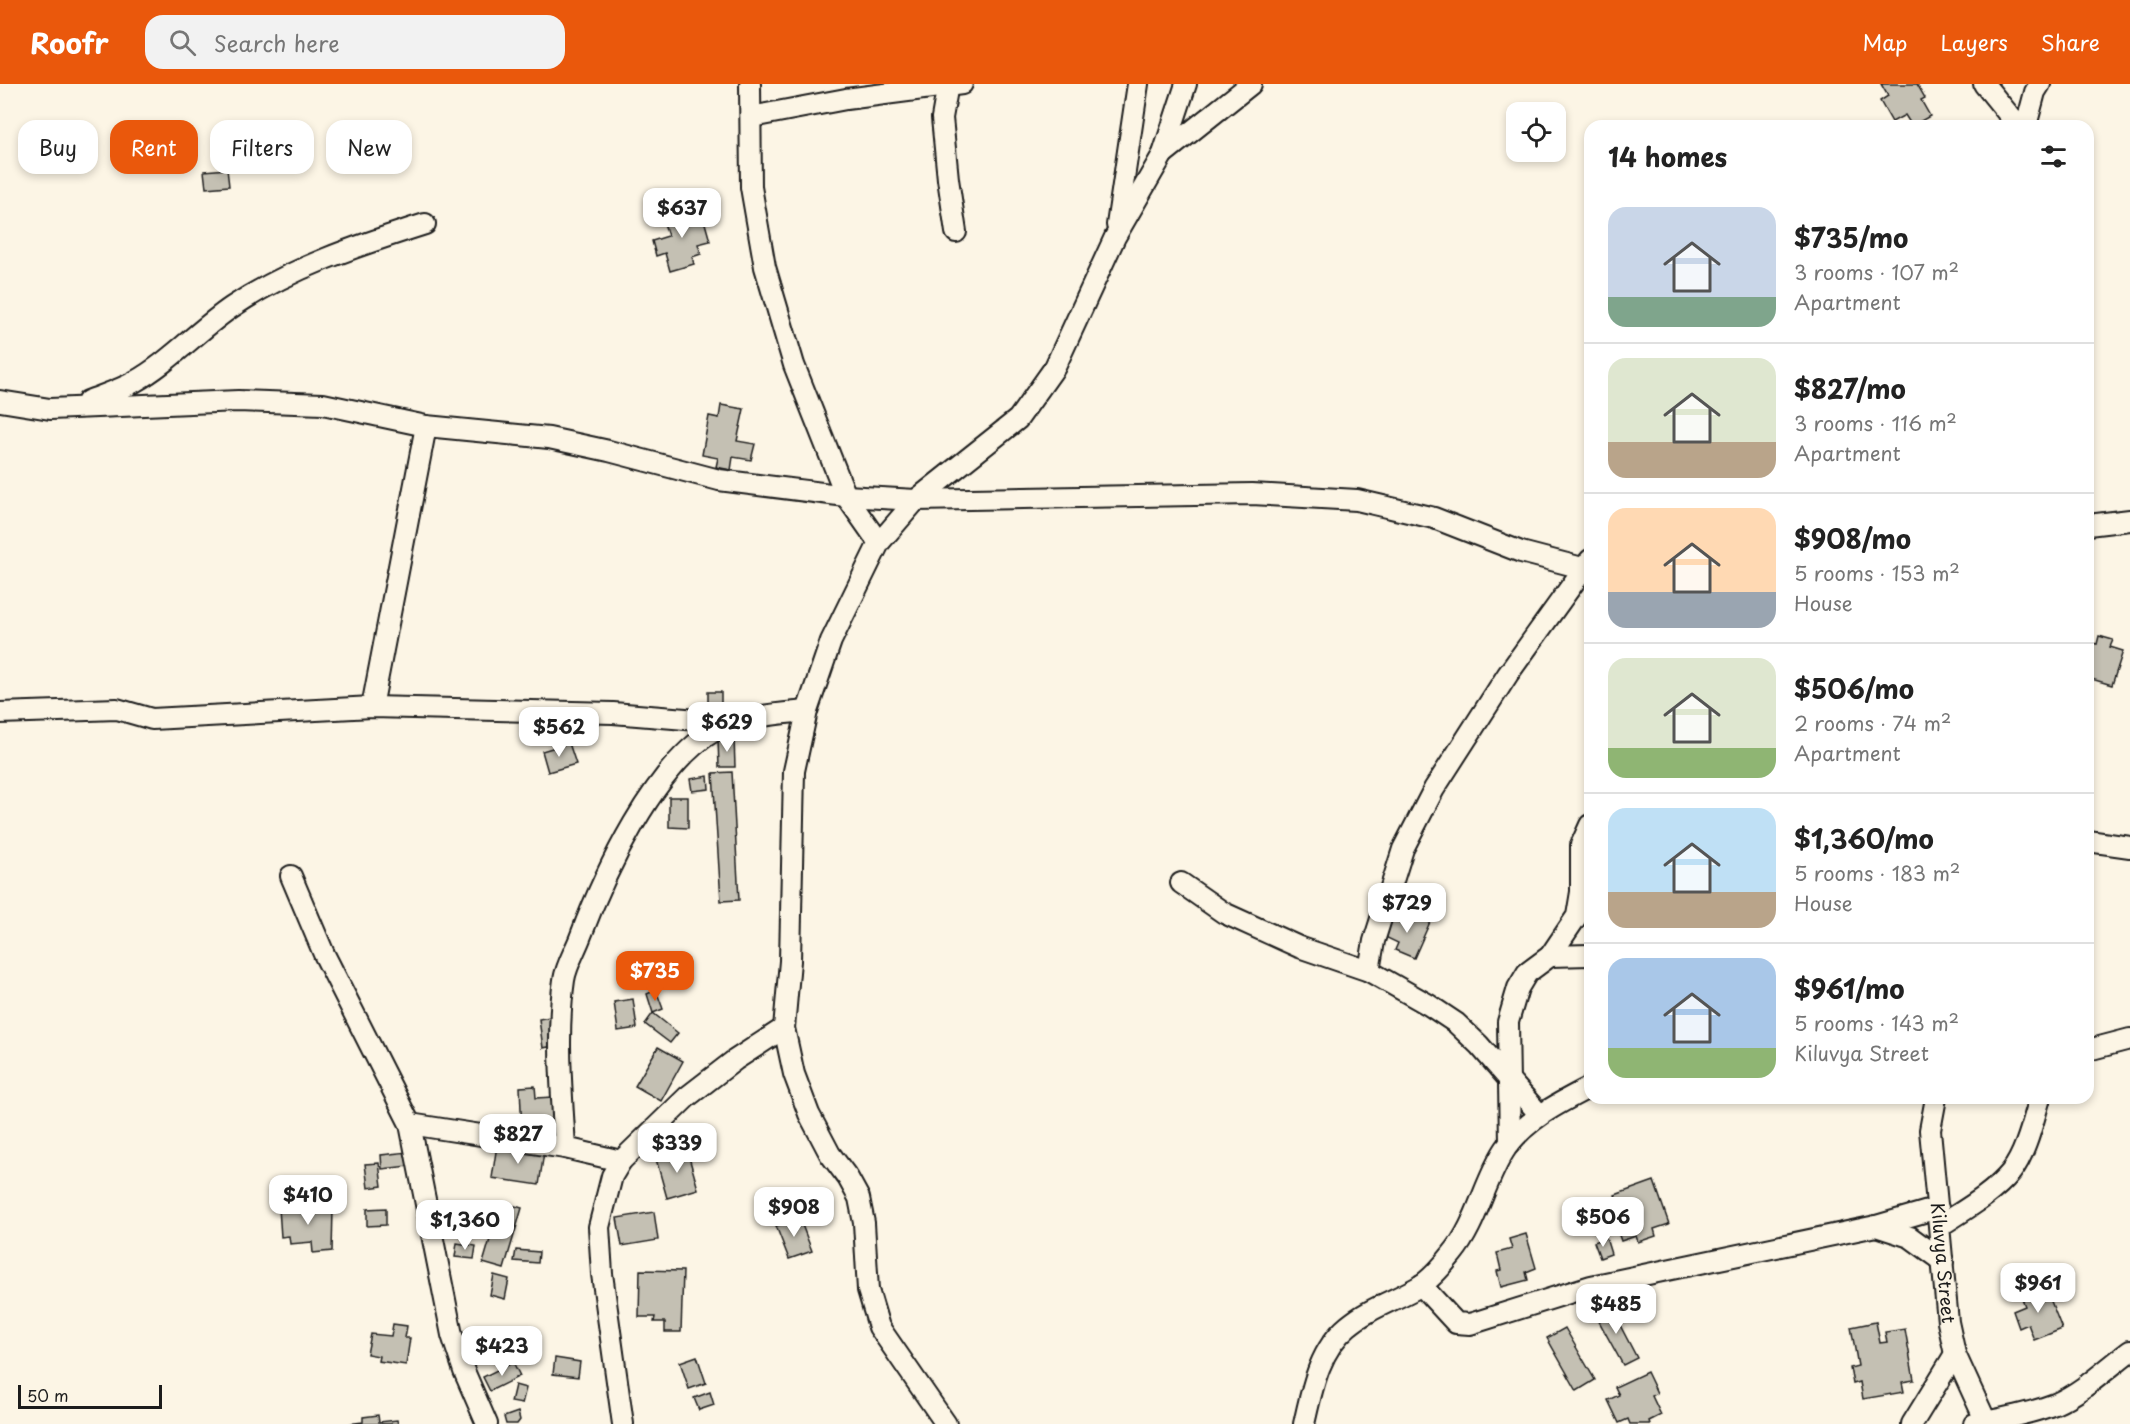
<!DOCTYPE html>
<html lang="en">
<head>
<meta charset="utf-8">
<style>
  :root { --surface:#fff; --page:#f2f2f2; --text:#222; --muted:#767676; --line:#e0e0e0; --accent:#ea580c }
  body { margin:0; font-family:"Playpen Sans",sans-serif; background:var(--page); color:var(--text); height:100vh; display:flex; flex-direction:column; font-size:22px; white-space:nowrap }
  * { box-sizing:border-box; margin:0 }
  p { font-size:20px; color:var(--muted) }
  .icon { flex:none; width:33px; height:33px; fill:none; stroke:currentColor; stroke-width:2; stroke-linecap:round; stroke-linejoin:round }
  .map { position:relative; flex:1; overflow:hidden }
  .side { position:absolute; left:1584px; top:36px; width:510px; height:984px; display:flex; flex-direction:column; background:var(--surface); border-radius:18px; box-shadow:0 3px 9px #0003 }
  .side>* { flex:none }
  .top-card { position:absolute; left:18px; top:36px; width:570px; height:54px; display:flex; gap:12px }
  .tools { position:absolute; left:1506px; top:18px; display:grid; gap:12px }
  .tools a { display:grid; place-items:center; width:60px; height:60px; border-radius:12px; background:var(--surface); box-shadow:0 3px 9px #0003; font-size:30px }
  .scale { position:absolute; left:18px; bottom:15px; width:144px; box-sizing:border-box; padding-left:6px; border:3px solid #1c1c1c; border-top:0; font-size:16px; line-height:21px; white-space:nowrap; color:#1c1c1c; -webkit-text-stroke:4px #fcf5e5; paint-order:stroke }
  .price { position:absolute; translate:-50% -51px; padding:0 14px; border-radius:12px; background:#fff; color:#222; font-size:20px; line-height:39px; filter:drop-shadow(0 2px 3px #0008) }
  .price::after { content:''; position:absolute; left:50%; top:36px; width:18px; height:14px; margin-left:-9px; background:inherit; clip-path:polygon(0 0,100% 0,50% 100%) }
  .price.current { background:var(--accent); color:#fff }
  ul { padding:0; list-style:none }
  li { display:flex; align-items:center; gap:18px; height:150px; padding:0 24px }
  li+li { border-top:2px solid var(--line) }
  li span { display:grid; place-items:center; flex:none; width:168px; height:120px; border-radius:18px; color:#555 }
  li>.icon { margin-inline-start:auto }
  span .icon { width:72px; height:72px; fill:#fffc; stroke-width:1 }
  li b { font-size:26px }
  h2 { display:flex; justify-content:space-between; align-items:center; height:72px; padding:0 24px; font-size:26px }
  .pill { padding:0 21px; border-radius:18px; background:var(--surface); box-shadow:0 3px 9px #0003; font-size:21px; line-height:54px }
  .pill.current { background:var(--accent); color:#fff }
  header { display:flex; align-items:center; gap:36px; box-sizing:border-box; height:84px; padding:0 30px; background:var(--accent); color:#fff }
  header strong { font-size:28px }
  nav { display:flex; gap:33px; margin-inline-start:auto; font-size:21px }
  .search { width:420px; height:54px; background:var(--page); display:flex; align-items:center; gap:15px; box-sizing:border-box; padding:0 21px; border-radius:18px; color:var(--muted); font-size:22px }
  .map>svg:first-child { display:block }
  .building { fill:#c4c0b3; stroke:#1c1c1c; stroke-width:1.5 }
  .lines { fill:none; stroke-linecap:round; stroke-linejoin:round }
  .minor-casing { stroke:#1c1c1c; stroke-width:24 }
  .minor { stroke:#fcf5e5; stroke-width:20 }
  .labels { text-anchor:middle; stroke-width:6; stroke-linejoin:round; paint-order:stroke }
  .street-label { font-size:18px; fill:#1c1c1c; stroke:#fcf5e5 }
</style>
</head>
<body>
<header>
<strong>Roofr</strong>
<div class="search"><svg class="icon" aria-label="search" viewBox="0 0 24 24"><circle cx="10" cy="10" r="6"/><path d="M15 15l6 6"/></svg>Search here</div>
<nav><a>Map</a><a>Layers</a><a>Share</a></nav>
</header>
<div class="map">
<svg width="2130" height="1340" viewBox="0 0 2130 1340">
  <rect width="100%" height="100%" fill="#fcf5e5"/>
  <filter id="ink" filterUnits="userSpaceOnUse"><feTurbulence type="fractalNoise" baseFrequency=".0167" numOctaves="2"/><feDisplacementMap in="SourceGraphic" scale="12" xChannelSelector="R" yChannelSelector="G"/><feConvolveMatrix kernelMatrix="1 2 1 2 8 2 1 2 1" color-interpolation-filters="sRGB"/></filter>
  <g filter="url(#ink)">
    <g class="building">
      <polygon points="1881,0 1917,0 1925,14 1921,16 1930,32 1912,42 1905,31 1892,38 1880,17 1888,12"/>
      <polygon points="227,85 229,102 206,104 204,87"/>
      <polygon points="701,125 710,157 698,160 701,170 692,173 694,180 670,187 665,169 656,172 652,157 668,152 663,136"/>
      <polygon points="721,321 744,325 737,357 755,360 751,376 733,373 731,386 716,383 718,374 702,371 709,332 719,334"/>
      <polygon points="2099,552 2113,556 2110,563 2123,567 2112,601 2088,594 2088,558 2097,560"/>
      <rect x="708" y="608" width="13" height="16"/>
      <polygon points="734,654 735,683 719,683 718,655"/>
      <polygon points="569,659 576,680 548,688 542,667"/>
      <polygon points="732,688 739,816 721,817 713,689"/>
      <polygon points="708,692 709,705 692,707 690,695"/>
      <polygon points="669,713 688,713 688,744 669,743"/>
      <polygon points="1408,829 1430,838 1414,874 1395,866 1398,859 1383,852 1392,833 1404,839"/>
      <polygon points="656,906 663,925 653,929 647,910"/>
      <polygon points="633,915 637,944 618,947 614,918"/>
      <polygon points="653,929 678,949 670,959 645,940"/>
      <polygon points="555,932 559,961 543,964 539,935"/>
      <polygon points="658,963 683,977 661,1017 635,1002"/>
      <polygon points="535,1002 536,1014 553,1013 554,1036 540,1037 541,1047 522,1048 520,1003"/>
      <polygon points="497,1061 544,1068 539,1101 492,1094"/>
      <polygon points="687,1066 698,1105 667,1114 656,1075"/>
      <polygon points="408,1068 409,1082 382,1085 381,1071"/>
      <polygon points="379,1079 382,1102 368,1104 365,1080"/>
      <polygon points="1654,1097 1669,1140 1654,1145 1656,1152 1638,1158 1636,1152 1621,1157 1613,1134 1622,1131 1615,1111"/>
      <polygon points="320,1117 321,1125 333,1124 332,1167 313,1169 312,1158 290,1160 289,1152 281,1153 279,1124 306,1123 305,1118"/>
      <polygon points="446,1117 450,1117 451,1142 447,1143"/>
      <polygon points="501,1118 522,1124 504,1185 483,1179"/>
      <polygon points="386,1124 386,1141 367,1142 367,1125"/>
      <polygon points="654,1128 658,1156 622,1162 617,1134"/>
      <polygon points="799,1133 812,1167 789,1175 776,1142"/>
      <polygon points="1526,1150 1536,1184 1526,1188 1528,1196 1501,1203 1497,1187 1501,1186 1497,1169 1512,1165 1509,1155"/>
      <polygon points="1606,1154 1611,1170 1600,1174 1594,1158"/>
      <polygon points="457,1159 476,1162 474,1175 455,1173"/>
      <polygon points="516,1166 539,1168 538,1179 514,1177"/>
      <polygon points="640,1186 683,1187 681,1248 665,1248 665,1238 654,1238 655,1233 639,1233"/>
      <polygon points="494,1191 509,1195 505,1215 490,1211"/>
      <polygon points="2045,1202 2062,1245 2034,1256 2028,1240 2019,1244 2013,1227 2025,1222 2021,1212"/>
      <polygon points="1610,1222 1637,1274 1623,1281 1595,1230"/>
      <polygon points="1876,1238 1880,1259 1887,1258 1885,1248 1905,1245 1914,1296 1902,1298 1904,1308 1863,1315 1860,1298 1853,1300 1850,1284 1858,1282 1851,1243"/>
      <polygon points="393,1240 407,1242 405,1254 410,1254 406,1281 378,1277 379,1272 367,1270 371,1250 391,1252"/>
      <polygon points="1565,1244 1595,1296 1577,1307 1547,1254"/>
      <polygon points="697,1272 706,1299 689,1305 680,1278"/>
      <polygon points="555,1274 580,1278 578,1293 553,1290"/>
      <polygon points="513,1278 520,1292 490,1307 483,1293"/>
      <polygon points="1647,1288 1657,1309 1652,1312 1661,1331 1649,1337 1650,1340 1630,1340 1628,1335 1619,1339 1608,1316 1619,1311 1615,1303"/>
      <polygon points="515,1301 526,1304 522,1320 511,1318"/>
      <polygon points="710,1308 714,1321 699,1326 694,1314"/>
      <polygon points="518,1328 520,1336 517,1340 506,1340 504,1333"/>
      <polygon points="378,1331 379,1338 397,1336 398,1340 347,1340 363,1338 363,1333"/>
    </g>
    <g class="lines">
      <defs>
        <g id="minor">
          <polyline points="750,0 751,103 765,183 794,281 846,412 879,459"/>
          <polyline points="948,0 942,34 948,95 956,148"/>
          <polyline points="1984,0 2018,42"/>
          <polyline points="751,33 846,15 962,0"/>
          <polyline points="2026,42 2035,8 2040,0"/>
          <polyline points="1163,70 1251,0"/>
          <polyline points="1117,141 1138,0"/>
          <polyline points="0,317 50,325 238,317 323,320 426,342 549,354 609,367 719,396 846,412 916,416 1252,410 1357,416 1434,434 1521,468 1590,486"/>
          <path d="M88,317C103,311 120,306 134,298C170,278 198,246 232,223C290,184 359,161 425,140"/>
          <polyline points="2088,441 2130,436"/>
          <polyline points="372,623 426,342"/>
          <polyline points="0,629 117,625 152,635 372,623 613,629 734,639"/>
          <polyline points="2088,757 2130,763"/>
          <polyline points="291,792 324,870 410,1040 452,1251 464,1287 487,1340"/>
          <polyline points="1181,799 1224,829 1299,863 1369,887 1429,921 1456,939 1479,961 1540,1031"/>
          <polyline points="1550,872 1590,871"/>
          <polyline points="1369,887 1374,857 1403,765 1434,705 1508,590 1590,476"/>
          <polyline points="2088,966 2130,955"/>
          <path id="s1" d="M1936,1014L1930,1046L1948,1238L1955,1270L1987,1340"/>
          <polyline points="410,1040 565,1064 621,1077"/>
          <polyline points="1510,1059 1508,938 1518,904 1527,889 1550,872 1577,832 1581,808 1581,761 1590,741"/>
          <path d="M565,1064C562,1009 556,951 564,896C566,882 575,867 580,854C604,790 654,682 714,647C739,632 778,630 807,627"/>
          <polyline points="1876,1142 1910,1153 1943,1177"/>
          <path d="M1940,1142C1964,1126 1992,1111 2011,1088C2026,1069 2033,1037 2040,1014"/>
          <polyline points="1421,1201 1456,1239 1470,1240 1591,1202 1876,1142 1938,1124"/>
          <polyline points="623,1340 602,1190 599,1143 612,1092 621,1077 687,1013 735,976 784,944"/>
          <polyline points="946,1340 879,1243 868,1206 864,1139 859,1114 848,1094 830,1070 809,1030 794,990 784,944 790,877 794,687 807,627 831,557 879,459 916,416 1018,335 1055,283 1115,153 1163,70 1186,0"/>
          <path d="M1304,1340C1312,1305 1319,1266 1348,1242C1369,1224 1396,1216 1420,1202C1431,1195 1444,1180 1452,1170C1478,1139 1484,1096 1506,1064C1527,1035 1559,1019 1590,1003"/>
          <polyline points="1912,1340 1955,1270"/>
          <path d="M1974,1340C2001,1335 2029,1330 2055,1320C2083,1308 2106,1285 2130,1267"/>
        </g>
      </defs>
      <use href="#minor" class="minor-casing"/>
      <use href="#minor" class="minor"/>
    </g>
  </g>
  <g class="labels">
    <g class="street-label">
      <text dy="6" stroke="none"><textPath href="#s1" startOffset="166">Kiluvya Street</textPath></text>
    </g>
  </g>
</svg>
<div class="tools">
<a><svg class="icon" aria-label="locate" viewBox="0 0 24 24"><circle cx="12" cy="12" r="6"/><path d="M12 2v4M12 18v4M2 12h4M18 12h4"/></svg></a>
</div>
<div class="scale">50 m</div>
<b class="price" style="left:682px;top:155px">$637</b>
<b class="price" style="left:727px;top:669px">$629</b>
<b class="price" style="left:559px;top:674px">$562</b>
<b class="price" style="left:1407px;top:850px">$729</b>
<b class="price current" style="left:655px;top:918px">$735</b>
<b class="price" style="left:518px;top:1081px">$827</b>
<b class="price" style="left:677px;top:1090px">$339</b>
<b class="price" style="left:308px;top:1142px">$410</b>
<b class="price" style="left:794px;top:1154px">$908</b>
<b class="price" style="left:1603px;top:1164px">$506</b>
<b class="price" style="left:465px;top:1167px">$1,360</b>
<b class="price" style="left:2038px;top:1230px">$961</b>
<b class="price" style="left:1616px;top:1251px">$485</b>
<b class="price" style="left:502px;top:1293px">$423</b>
<div class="top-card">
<a class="pill">Buy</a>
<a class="pill current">Rent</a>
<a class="pill">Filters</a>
<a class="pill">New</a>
</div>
<section class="side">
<h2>14 homes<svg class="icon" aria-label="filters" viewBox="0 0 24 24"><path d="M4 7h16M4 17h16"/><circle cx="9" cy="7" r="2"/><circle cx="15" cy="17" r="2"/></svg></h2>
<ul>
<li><span style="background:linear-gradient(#c9d6e8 75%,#7fa58c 0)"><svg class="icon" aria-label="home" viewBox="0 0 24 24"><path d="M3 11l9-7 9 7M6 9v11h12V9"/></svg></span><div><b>$735/mo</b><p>3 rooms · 107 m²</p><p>Apartment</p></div></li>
<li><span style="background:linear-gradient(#dfe7d0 70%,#b9a48a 0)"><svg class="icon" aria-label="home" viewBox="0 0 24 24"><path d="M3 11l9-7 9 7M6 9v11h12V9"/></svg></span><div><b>$827/mo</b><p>3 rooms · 116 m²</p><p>Apartment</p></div></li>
<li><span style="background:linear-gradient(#ffd9b3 70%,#9aa5b1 0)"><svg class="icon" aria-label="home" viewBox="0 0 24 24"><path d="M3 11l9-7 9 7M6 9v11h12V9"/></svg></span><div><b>$908/mo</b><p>5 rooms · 153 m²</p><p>House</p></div></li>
<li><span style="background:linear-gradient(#dfe7d0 75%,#8fb573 0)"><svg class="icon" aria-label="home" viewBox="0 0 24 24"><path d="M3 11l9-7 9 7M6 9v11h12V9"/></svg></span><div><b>$506/mo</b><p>2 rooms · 74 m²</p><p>Apartment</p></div></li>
<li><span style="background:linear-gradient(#bfe0f5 70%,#b9a48a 0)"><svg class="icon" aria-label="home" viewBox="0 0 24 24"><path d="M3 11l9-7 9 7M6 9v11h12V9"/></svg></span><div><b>$1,360/mo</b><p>5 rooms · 183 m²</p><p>House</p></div></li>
<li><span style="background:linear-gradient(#a9c7e8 75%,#8fb573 0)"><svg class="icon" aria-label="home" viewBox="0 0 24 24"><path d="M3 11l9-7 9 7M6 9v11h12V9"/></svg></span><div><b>$961/mo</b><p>5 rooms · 143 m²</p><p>Kiluvya Street</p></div></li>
</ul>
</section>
</div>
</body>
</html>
